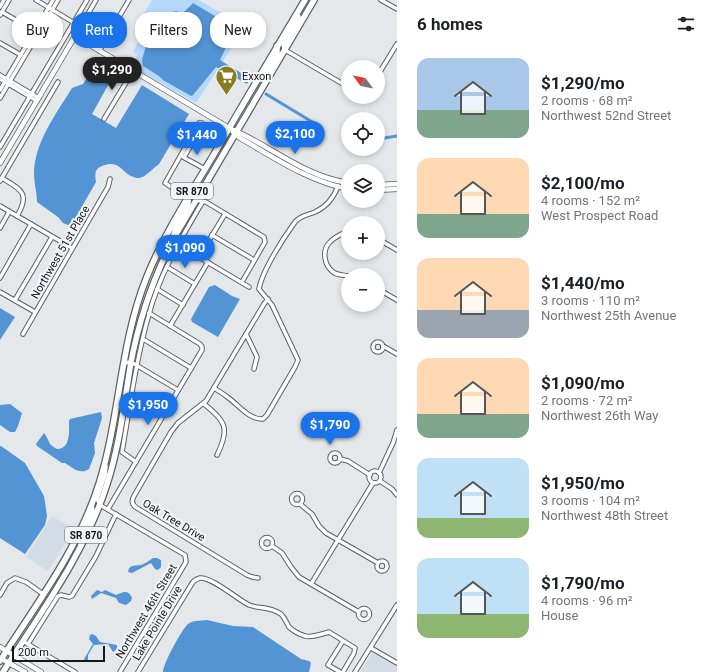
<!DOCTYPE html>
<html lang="en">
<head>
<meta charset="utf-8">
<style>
  :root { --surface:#fff; --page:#f6f6f6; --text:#202124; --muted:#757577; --accent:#1a73e8 }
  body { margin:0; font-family:Roboto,sans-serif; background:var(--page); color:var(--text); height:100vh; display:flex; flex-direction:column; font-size:15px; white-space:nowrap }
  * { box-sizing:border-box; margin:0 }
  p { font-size:13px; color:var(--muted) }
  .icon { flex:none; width:22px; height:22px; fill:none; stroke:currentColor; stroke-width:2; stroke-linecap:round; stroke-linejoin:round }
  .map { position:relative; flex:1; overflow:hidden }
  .sheet { display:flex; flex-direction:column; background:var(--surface); width:320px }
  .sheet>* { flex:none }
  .banner { position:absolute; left:12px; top:12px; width:325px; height:36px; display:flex; gap:8px }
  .needle { width:26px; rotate:302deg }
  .fabs { position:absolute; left:341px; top:60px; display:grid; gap:8px }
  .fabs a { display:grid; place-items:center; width:44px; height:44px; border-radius:50%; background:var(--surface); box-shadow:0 2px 6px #0003; font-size:20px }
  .scale { position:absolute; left:12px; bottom:10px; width:93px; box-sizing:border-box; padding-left:4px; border:2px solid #161718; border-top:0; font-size:11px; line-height:14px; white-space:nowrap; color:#161718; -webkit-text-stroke:3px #f2f5f9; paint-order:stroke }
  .price { position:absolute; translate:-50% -34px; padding:0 9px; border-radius:14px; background:var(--accent); color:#fff; font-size:13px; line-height:26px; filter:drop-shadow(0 1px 2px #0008) }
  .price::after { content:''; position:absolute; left:50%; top:24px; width:12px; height:9px; margin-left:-6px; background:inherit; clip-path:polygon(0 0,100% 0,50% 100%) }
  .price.current { background:#222; color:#fff }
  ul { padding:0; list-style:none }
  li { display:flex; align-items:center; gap:12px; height:100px; padding:0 20px }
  li span { display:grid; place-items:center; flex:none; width:112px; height:80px; border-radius:12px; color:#555 }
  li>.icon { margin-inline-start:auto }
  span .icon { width:48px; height:48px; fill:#fffc; stroke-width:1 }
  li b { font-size:17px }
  h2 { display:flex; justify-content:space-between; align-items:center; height:48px; padding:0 20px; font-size:17px }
  .pill { padding:0 14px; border-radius:16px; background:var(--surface); box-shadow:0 2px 6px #0003; font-size:14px; line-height:36px }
  .pill.current { background:var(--accent); color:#fff }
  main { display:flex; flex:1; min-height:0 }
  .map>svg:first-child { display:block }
  .built { fill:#d3dce5 }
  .green { fill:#b5d8fc }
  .water { fill:#5394d4 }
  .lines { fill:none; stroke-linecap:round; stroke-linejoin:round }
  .canal { stroke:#5394d4; stroke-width:3 }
  .minor-casing { stroke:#5d6063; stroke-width:5.5 }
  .major-casing { stroke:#5d6063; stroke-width:6 }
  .highway-casing { stroke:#5d6063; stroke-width:8 }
  .minor { stroke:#fff; stroke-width:3.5 }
  .major { stroke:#fff; stroke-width:4.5 }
  .highway { stroke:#fff; stroke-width:5.5 }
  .labels { text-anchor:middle; stroke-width:4; stroke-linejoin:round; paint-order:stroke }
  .shield { fill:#f2f5f9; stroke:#585a5c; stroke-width:1 }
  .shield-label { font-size:10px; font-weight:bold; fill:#161718 }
  .poi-label { font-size:11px; fill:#161718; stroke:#f2f5f9; text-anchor:start }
  .street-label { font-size:11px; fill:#161718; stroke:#f2f5f9 }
</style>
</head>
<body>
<main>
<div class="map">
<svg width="397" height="672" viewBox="0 0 397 672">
  <rect width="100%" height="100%" fill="#e4e8eb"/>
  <g class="built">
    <polygon points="52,516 74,529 48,571 26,557"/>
    <polygon points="373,653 397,667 397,672 360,672 371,655"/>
  </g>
  <polygon class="green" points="152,0 199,0 245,27 196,103 132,67 137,55 133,51 142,36 134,31"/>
  <g class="water">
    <polygon points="193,3 235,28 220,60 246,76 247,78 249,80 247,84 216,67 193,95 191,96 163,80 159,76 143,66 142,60 147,42 163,33 164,23 174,12 176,11 182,14"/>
    <path d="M97,62L116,71L92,114L116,128L142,85L189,114L159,164C153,168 144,179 138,178C122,177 122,158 102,166C94,169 95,175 96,182L72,224L68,225L63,223L58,217L37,202C37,193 34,183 34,174C34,143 56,114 72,88L83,84Z"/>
    <polygon points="215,285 232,296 240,299 218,337 192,322 191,319 209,287"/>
    <polygon points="0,308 15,317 0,340"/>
    <polygon points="10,404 22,413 18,426 15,432 10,432 0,425 0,405"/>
    <path d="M101,412L102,418L94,443L95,453L89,469C80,475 73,468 65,463H62L37,446L36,444L44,433C47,437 48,440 50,444C52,446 56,449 58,449C71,448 69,430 69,421L70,419Z"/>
    <polygon points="0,446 1,446 25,463 44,496 47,516 45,525 25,554 0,538"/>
    <path d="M153,558H157L161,560V567L158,570L155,569L151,563L132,573L128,572C129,564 135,566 141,565C145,564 150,560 153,558Z"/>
    <path d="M97,590L102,592L105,590L116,595C123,592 128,589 132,598L131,601L126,605L119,603L116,598L101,593L92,599L91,596Z"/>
    <path d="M207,620L233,626L253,627L301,659L309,661L311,663L309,672H163C163,664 182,629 188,624C193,620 200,621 207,620Z"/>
    <polygon points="92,634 96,636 100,642 117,645 117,649 113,652 108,644 94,645 88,655 88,661 85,662 84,659 93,644 89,639 90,635"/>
  </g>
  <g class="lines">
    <g class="canal">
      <polyline points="266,94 319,126"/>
      <polyline points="378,139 397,136"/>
    </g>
    <defs>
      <g id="minor">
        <polyline points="36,0 81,27"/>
        <polyline points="381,0 397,9"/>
        <polyline points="0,7 4,0"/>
        <polyline points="2,12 35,31"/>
        <polyline points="0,15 9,0"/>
        <polyline points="75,36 96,0"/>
        <polyline points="0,43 21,55"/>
        <polyline points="285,50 348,87"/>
        <polyline points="99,51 129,0"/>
        <polyline points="0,75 39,98"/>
        <polyline points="378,75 397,44"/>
        <polyline points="0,79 37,101"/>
        <polyline points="0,90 53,0"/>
        <polyline points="0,98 58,0"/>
        <polyline points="104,119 133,71"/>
        <polyline points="0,147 87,0"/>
        <polyline points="183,157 205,169"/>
        <polyline points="184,157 203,125 202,123 199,123 165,183 188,198"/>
        <path d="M2,178C20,189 31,193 17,216"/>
        <polyline points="0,181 58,82"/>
        <polyline points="197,200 206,202 264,237 265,242 242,282"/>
        <polyline points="0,206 72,248"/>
        <polyline points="0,228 9,212"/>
        <path d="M348,231C341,234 334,237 329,243C322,251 324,265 333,272C337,275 343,275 348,276"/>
        <polyline points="212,235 254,260"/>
        <polyline points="378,239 397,250"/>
        <polyline points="177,244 249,287"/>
        <polyline points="199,257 225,214"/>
        <polyline points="167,267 195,284"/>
        <polyline points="0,278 31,224"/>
        <polyline points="157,289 183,305"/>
        <polyline points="378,289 397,300"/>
        <polyline points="0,292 35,312"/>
        <polyline points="15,300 52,237"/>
        <polyline points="170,326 208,262"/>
        <polyline points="23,334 108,187 110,179"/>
        <polyline points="246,334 257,357 254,369"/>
        <polyline points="143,339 191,368"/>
        <circle cx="378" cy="347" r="5"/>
        <polyline points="383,346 397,354"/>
        <polyline points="123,363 131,362 178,390"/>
        <path d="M214,388C219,391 225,395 230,399C239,406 250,420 263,419L267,415L295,367L298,360L272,305L259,289C262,271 284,237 295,222C301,215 308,215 315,212C326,207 334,197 338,186"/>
        <path d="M204,404C226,421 230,429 217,455"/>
        <circle cx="335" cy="458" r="5"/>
        <polyline points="340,459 348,461 370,475"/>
        <path d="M136,462L122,452C130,406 136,359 149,314C160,273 182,237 203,201"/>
        <polyline points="106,466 105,476 97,499 100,505 185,555 186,562 120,672"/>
        <circle cx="375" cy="477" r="6"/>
        <polyline points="379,473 393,443 397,430"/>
        <polyline points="380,481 392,489 397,495"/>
        <circle cx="297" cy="499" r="5.5"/>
        <polyline points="300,504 312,514 319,526 326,533 378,563"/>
        <polyline points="108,509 202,350 202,347 200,344 149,313"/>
        <circle cx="267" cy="543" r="5.5"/>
        <polyline points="80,544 93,510 92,505"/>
        <polyline points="272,546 282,553 291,567 299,577 359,612"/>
        <circle cx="382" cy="566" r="5"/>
        <path d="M258,578L252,577L247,575L137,508C132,505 131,501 134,496L171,432L178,423L206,401L264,304L268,299"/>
        <polyline points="311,584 373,483"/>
        <polyline points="0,595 7,583 15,578 26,582 43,594"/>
        <circle cx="364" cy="614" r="5.5"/>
        <polyline points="26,643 75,672"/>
        <polyline points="28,644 58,596 61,595 69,597 72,596 96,556 116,514"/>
        <polyline points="371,648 397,663"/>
        <path d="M138,672L191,585C193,581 196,579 200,578C212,577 237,599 249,605C259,609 269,606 281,614C285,618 286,622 289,627C292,630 300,635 305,636C311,638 322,634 329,632L355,648L354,653L343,672"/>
        <polyline points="340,672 328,665 343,641"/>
        <polyline points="355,672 397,605"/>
      </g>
      <g id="major">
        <path d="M233,132L240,138C275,158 308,181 348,189"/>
        <path d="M0,163L75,36L229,128C270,145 303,176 348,183"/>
        <polyline points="378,185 397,184"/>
        <polyline points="378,190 397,189"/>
        <polyline points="0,647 41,672"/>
        <polyline points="0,658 25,672"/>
      </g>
      <g id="highway">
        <polyline points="285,50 284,43 298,17"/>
        <polyline points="265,78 277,54 277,46"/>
        <path d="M174,234C177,222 190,210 188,198"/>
        <path d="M0,661C36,605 79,548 99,484C120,417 120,345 146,279C163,236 189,196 213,156C243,104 274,52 305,0"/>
        <path d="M3,672C41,612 85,553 107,484C120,444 124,403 131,362C140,316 155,272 178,231L314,0"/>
      </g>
    </defs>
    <use href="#minor" class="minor-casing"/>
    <use href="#major" class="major-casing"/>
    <use href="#highway" class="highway-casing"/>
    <use href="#minor" class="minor"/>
    <use href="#major" class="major"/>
    <use href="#highway" class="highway"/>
  </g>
  <defs>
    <symbol id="supermarket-pin" viewBox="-11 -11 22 30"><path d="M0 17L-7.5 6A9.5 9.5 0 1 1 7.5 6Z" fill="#8a7c22" stroke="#f2f5f9"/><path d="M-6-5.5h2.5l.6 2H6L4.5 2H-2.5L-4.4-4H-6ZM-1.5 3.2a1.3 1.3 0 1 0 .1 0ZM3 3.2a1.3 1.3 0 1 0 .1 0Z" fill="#fff"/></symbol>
  </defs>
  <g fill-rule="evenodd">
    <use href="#supermarket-pin" x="214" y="64" width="25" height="34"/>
  </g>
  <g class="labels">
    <g class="shield">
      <rect x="171" y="183" width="42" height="16" rx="3"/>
      <rect x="65" y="527" width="42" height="16" rx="3"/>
    </g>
    <g class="shield-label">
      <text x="192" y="195">SR 870</text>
      <text x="86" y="539">SR 870</text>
    </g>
    <g class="poi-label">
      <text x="242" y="80">Exxon</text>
    </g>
    <g class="street-label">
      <text transform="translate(60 252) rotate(-60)" y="4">Northwest 51st Place</text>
      <text transform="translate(174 520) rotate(31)" y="4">Oak Tree Drive</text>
      <text transform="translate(146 611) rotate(-59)" y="4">Northwest 46th Street</text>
      <text transform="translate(157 623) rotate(-59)" y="4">Lake Pointe Drive</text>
    </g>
  </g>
</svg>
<div class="fabs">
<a><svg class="needle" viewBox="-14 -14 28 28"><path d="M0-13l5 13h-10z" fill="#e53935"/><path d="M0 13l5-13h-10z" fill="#757577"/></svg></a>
<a><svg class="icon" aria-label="locate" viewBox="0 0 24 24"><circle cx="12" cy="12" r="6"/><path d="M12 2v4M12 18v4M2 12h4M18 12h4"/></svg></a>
<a><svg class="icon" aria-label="layers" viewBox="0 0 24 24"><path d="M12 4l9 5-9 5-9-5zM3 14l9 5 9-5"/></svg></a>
<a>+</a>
<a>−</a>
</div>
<div class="scale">200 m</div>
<b class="price current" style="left:112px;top:91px">$1,290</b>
<b class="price" style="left:295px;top:155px">$2,100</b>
<b class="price" style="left:197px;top:156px">$1,440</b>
<b class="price" style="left:185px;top:269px">$1,090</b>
<b class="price" style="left:148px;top:426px">$1,950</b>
<b class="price" style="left:330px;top:446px">$1,790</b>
<div class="banner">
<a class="pill">Buy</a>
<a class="pill current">Rent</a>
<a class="pill">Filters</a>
<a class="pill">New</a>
</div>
</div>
<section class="sheet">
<h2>6 homes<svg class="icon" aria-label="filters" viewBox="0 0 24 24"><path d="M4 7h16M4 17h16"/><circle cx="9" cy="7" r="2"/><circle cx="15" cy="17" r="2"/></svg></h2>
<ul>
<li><span style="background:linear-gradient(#a9c7e8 65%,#7fa58c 0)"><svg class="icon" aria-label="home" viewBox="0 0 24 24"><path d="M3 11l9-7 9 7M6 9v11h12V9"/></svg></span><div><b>$1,290/mo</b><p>2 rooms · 68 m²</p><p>Northwest 52nd Street</p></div></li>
<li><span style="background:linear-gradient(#ffd9b3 70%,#7fa58c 0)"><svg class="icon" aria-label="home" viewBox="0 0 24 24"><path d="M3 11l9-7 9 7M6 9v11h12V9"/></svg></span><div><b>$2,100/mo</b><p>4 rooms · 152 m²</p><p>West Prospect Road</p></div></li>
<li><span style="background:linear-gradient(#ffd9b3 65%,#9aa5b1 0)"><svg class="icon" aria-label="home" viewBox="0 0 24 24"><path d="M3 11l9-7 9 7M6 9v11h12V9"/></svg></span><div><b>$1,440/mo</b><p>3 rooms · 110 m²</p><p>Northwest 25th Avenue</p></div></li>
<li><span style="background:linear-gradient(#ffd9b3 70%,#7fa58c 0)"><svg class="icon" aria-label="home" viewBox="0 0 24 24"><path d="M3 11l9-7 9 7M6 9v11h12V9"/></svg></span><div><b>$1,090/mo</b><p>2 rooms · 72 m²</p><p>Northwest 26th Way</p></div></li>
<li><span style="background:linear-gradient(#bfe0f5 75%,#8fb573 0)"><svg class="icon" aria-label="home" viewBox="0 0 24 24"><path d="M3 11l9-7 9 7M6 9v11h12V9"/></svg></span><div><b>$1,950/mo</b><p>3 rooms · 104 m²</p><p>Northwest 48th Street</p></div></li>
<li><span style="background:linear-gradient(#bfe0f5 70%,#8fb573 0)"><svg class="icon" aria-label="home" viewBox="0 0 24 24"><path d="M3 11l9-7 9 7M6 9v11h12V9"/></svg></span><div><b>$1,790/mo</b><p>4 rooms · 96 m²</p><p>House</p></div></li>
</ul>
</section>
</main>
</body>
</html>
